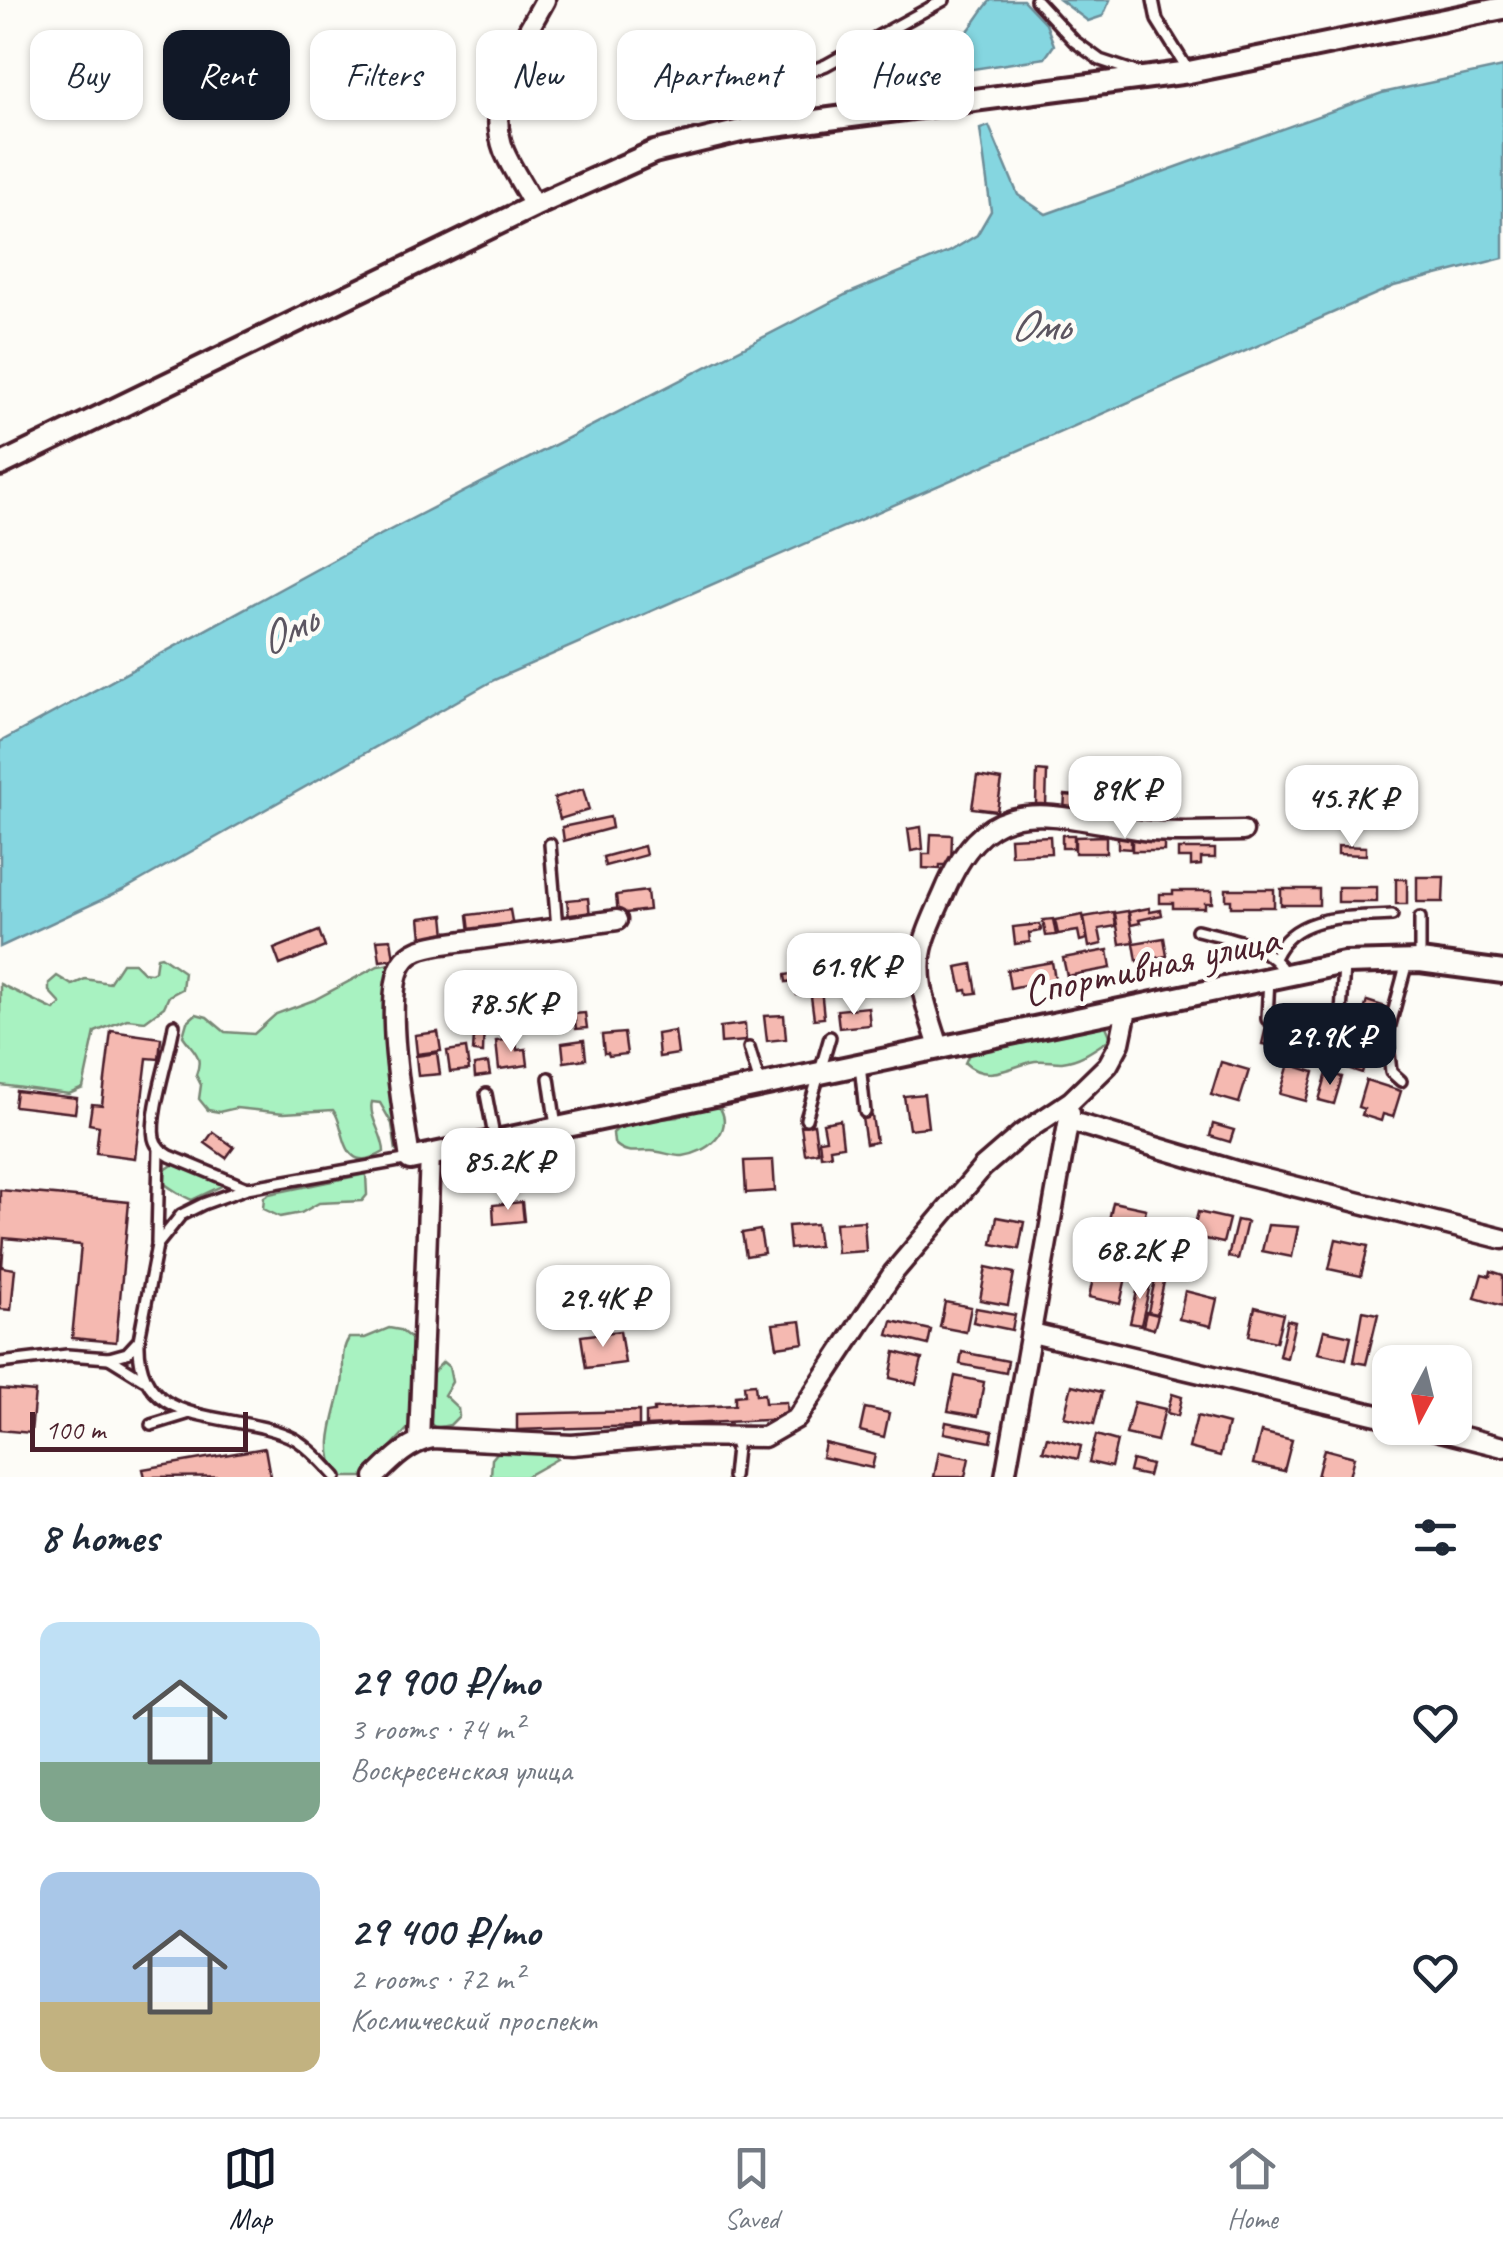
<!DOCTYPE html>
<html lang="en">
<head>
<meta charset="utf-8">
<style>
  :root { --surface:#fff; --page:#f6f6f7; --text:#1f2937; --muted:#747a83; --line:#e0e1e3; --accent:#111827 }
  body { margin:0; font-family:Caveat,sans-serif; background:var(--page); color:var(--text); height:100vh; display:flex; flex-direction:column; font-size:38px; white-space:nowrap }
  * { box-sizing:border-box; margin:0 }
  p { font-size:32px; color:var(--muted) }
  .icon { flex:none; width:55px; height:55px; fill:none; stroke:currentColor; stroke-width:2; stroke-linecap:round; stroke-linejoin:round }
  .map { position:relative; height:1477px; overflow:hidden }
  .panel { display:flex; flex-direction:column; background:var(--surface); flex:1 }
  .panel>* { flex:none }
  .banner { position:absolute; left:30px; top:30px; width:1000px; height:90px; display:flex; gap:20px }
  .needle { width:65px; rotate:187deg }
  .controls { position:absolute; left:1372px; top:1345px; display:grid; gap:20px }
  .controls a { display:grid; place-items:center; width:100px; height:100px; border-radius:20px; background:var(--surface); box-shadow:0 2px 8px #0004; font-size:50px }
  .scale { position:absolute; left:30px; bottom:25px; width:218px; box-sizing:border-box; padding-left:10px; border:5px solid #4a1f2b; border-top:0; font-size:28px; line-height:35px; white-space:nowrap; color:#4a1f2b; -webkit-text-stroke:8px #fdfcf7; paint-order:stroke }
  .price { position:absolute; translate:-50% -85px; padding:0 22px; border-radius:20px; background:#fff; color:#222; font-size:32px; line-height:65px; filter:drop-shadow(0 2px 5px #0008) }
  .price::after { content:''; position:absolute; left:50%; top:60px; width:30px; height:22px; margin-left:-15px; background:inherit; clip-path:polygon(0 0,100% 0,50% 100%) }
  .price.selected { background:var(--accent); color:#fff }
  ul { padding:0; list-style:none }
  li { display:flex; align-items:center; gap:30px; height:250px; padding:0 40px }
  li span { display:grid; place-items:center; flex:none; width:280px; height:200px; border-radius:20px; color:#555 }
  li>.icon { margin-inline-start:auto }
  span .icon { width:120px; height:120px; fill:#fffc; stroke-width:1 }
  li b { font-size:42px }
  h2 { display:flex; justify-content:space-between; align-items:center; height:120px; padding:0 40px; font-size:42px }
  .chip { padding:0 35px; border-radius:20px; background:var(--surface); box-shadow:0 2px 8px #0004; font-size:35px; line-height:90px }
  .chip.selected { background:var(--accent); color:#fff }
  .dock { display:flex; justify-content:space-around; align-items:center; height:140px; border-top:2px solid var(--line); background:var(--surface); font-size:28px; color:var(--muted) }
  .dock a { display:grid; justify-items:center; gap:5px }
  .dock .selected { color:var(--accent) }
  .map>svg:first-child { display:block }
  .green { fill:#a8f2c1; stroke:#798876; stroke-width:2.5 }
  .water { fill:#85d6e0; stroke:#6d8d98; stroke-width:2.5 }
  .building { fill:#f5b9b1; stroke:#4a1f2b; stroke-width:2.5 }
  .lines { fill:none; stroke-linecap:round; stroke-linejoin:round }
  .service-casing { stroke:#4a1f2b; stroke-width:16 }
  .minor-casing { stroke:#4a1f2b; stroke-width:25 }
  .tertiary-casing { stroke:#4a1f2b; stroke-width:28 }
  .service { stroke:#fdfcf7; stroke-width:9 }
  .minor { stroke:#fdfcf7; stroke-width:18 }
  .tertiary { stroke:#fdfcf7; stroke-width:20 }
  .labels { text-anchor:middle; stroke-width:9; stroke-linejoin:round; paint-order:stroke }
  .street-label { font-size:42px; fill:#4a1f2b; stroke:#fdfcf7 }
  .water-label { font-size:45px; font-style:italic; fill:#5c5661; stroke:#fdfcf7 }
</style>
</head>
<body>
<div class="map">
<svg width="1503" height="1477" viewBox="0 0 1503 1477">
  <rect width="100%" height="100%" fill="#fdfcf7"/>
  <filter id="ink" filterUnits="userSpaceOnUse"><feTurbulence type="fractalNoise" baseFrequency=".01" numOctaves="2"/><feDisplacementMap in="SourceGraphic" scale="20" xChannelSelector="R" yChannelSelector="G"/><feConvolveMatrix kernelMatrix="1 2 1 2 8 2 1 2 1" color-interpolation-filters="sRGB"/></filter>
  <g filter="url(#ink)">
    <g class="green">
      <polygon points="161,956 184,972 182,989 169,996 164,1007 145,1021 127,1019 95,1032 83,1088 69,1094 0,1085 0,984 54,1010 61,1004 49,991 49,983 57,976 72,985 85,979 109,983 122,963 134,963 143,972 151,973 155,971 157,957"/>
      <path d="M390,964L396,970L402,1152L396,1151L392,1124L380,1103L372,1102C368,1117 384,1135 384,1152C339,1179 347,1125 333,1110L284,1113L236,1108L219,1112L208,1110L199,1099L201,1085L196,1075C204,1055 193,1051 183,1036L187,1022L196,1014L207,1017L225,1032L254,1034L276,1014L314,1000L378,966Z"/>
      <path d="M1098,1025L1106,1026L1111,1038C1095,1049 1081,1060 1062,1062C1051,1062 1041,1059 1030,1062C1008,1069 985,1082 965,1063L969,1054Z"/>
      <path d="M708,1106L720,1108C734,1132 706,1153 683,1156C673,1157 662,1151 651,1151C636,1151 626,1155 614,1143L613,1133L624,1123L678,1117Z"/>
      <path d="M174,1164L194,1167L222,1181L224,1185L192,1200C186,1198 168,1187 164,1183L165,1170Z"/>
      <polygon points="366,1174 367,1195 362,1201 319,1203 301,1213 280,1217 263,1209 264,1197 269,1194"/>
      <path d="M389,1328L400,1330L413,1340L416,1372L410,1426L363,1477H339C319,1450 337,1413 342,1384C345,1368 339,1353 349,1338H365Z"/>
      <polygon points="443,1362 449,1367 452,1382 444,1395 458,1408 459,1416 450,1425 435,1428 428,1421 432,1373"/>
      <polygon points="536,1452 552,1453 557,1459 525,1477 491,1477 492,1459 497,1453"/>
    </g>
    <g class="water">
      <path d="M991,0H1023L1046,24L1054,45L1045,58L973,69L958,61L957,43C972,30 978,14 991,0Z"/>
      <polygon points="1060,0 1110,0 1103,16 1088,21"/>
      <polygon points="1503,67 1503,258 1394,286 494,680 125,889 0,947 0,742 359,546 845,295 949,252 977,235 991,211 980,129 989,126 1018,195 1046,214 1382,93"/>
    </g>
    <g class="building">
      <polygon points="1037,771 1047,772 1046,805 1036,804"/>
      <polygon points="977,776 1002,780 997,811 972,808"/>
      <polygon points="583,789 589,810 560,819 554,798"/>
      <polygon points="1065,795 1076,796 1075,811 1064,811"/>
      <polygon points="610,817 612,828 564,841 562,827"/>
      <polygon points="921,827 923,849 911,851 908,829"/>
      <polygon points="931,834 952,835 951,865 940,865 940,869 923,868 923,854 930,854"/>
      <polygon points="1118,834 1131,834 1131,849 1118,848"/>
      <rect x="1062" y="835" width="12" height="13"/>
      <rect x="1132" y="835" width="32" height="16"/>
      <polygon points="1050,836 1051,853 1011,855 1010,838"/>
      <polygon points="1106,836 1106,853 1075,853 1075,837"/>
      <polygon points="644,846 646,855 605,866 603,857"/>
      <polygon points="1338,846 1366,847 1366,855 1338,854"/>
      <polygon points="1178,849 1215,849 1215,858 1201,858 1201,865 1191,866 1191,858 1178,858"/>
      <polygon points="1417,877 1444,877 1443,902 1417,902"/>
      <rect x="1396" y="879" width="11" height="25"/>
      <rect x="1338" y="887" width="39" height="15"/>
      <polygon points="1226,889 1274,889 1274,907 1231,907 1231,900 1226,900"/>
      <rect x="1281" y="889" width="38" height="16"/>
      <polygon points="647,891 649,910 618,914 616,895"/>
      <polygon points="1173,891 1212,891 1212,903 1205,903 1205,908 1173,908 1173,903 1160,903 1160,894 1173,894"/>
      <polygon points="588,898 590,916 569,918 567,900"/>
      <polygon points="1149,908 1150,912 1161,910 1162,915 1139,920 1140,923 1131,925 1129,912"/>
      <polygon points="510,910 513,927 470,932 468,915"/>
      <polygon points="1128,911 1134,942 1120,944 1115,913"/>
      <polygon points="1114,912 1116,926 1099,929 1102,944 1089,947 1084,917"/>
      <polygon points="444,915 446,935 422,938 420,918"/>
      <polygon points="1083,915 1087,939 1080,941 1078,931 1058,934 1055,920"/>
      <polygon points="1053,919 1056,935 1046,936 1043,920"/>
      <polygon points="1040,924 1041,931 1029,933 1030,942 1015,944 1013,927"/>
      <polygon points="319,931 325,947 280,965 274,949"/>
      <polygon points="1164,938 1167,956 1137,961 1134,943"/>
      <polygon points="391,939 394,959 380,961 377,940"/>
      <polygon points="809,944 815,978 786,982 785,975 799,973 797,963 804,962 801,945"/>
      <polygon points="1108,950 1111,968 1067,976 1063,958"/>
      <polygon points="1052,962 1055,979 1010,988 1007,970"/>
      <polygon points="972,964 977,993 968,994 967,990 962,991 957,967"/>
      <polygon points="808,981 810,994 797,995 796,983"/>
      <polygon points="821,988 824,1018 814,1019 810,989"/>
      <polygon points="1367,1001 1386,1007 1380,1029 1375,1028 1362,1073 1347,1068"/>
      <polygon points="868,1007 870,1025 839,1028 837,1010"/>
      <polygon points="585,1013 587,1028 576,1029 574,1014"/>
      <polygon points="784,1015 786,1039 767,1041 764,1016"/>
      <polygon points="475,1019 484,1020 483,1053 473,1052"/>
      <polygon points="1342,1020 1353,1023 1347,1042 1336,1039"/>
      <polygon points="745,1024 746,1041 721,1043 720,1027"/>
      <polygon points="1266,1027 1277,1029 1274,1046 1262,1044"/>
      <polygon points="111,1031 161,1038 159,1059 147,1058 135,1158 96,1153 99,1126 89,1124 92,1104 102,1105"/>
      <polygon points="675,1031 678,1054 659,1057 657,1034"/>
      <polygon points="438,1032 441,1051 417,1054 415,1035"/>
      <polygon points="624,1033 627,1054 609,1056 608,1053 604,1053 602,1035"/>
      <polygon points="516,1039 517,1050 526,1049 528,1065 499,1069 496,1041"/>
      <polygon points="584,1040 586,1059 564,1062 562,1043"/>
      <polygon points="466,1048 469,1070 450,1072 447,1051"/>
      <polygon points="437,1053 440,1074 418,1076 416,1056"/>
      <polygon points="1221,1062 1249,1070 1239,1103 1211,1095"/>
      <polygon points="488,1063 490,1075 475,1077 474,1065"/>
      <polygon points="1289,1064 1314,1072 1306,1101 1280,1094"/>
      <polygon points="1327,1073 1342,1077 1334,1104 1319,1100"/>
      <polygon points="1366,1080 1401,1091 1393,1117 1383,1114 1381,1121 1362,1115 1364,1109 1358,1107"/>
      <polygon points="16,1091 77,1098 75,1113 14,1106"/>
      <polygon points="924,1094 928,1127 909,1129 904,1096"/>
      <polygon points="872,1116 876,1142 866,1144 862,1118"/>
      <polygon points="840,1120 843,1146 830,1148 831,1155 821,1156 819,1140 826,1139 823,1123"/>
      <polygon points="814,1124 818,1152 805,1154 801,1126"/>
      <polygon points="1213,1124 1234,1130 1230,1142 1210,1136"/>
      <polygon points="213,1132 234,1147 226,1158 205,1143"/>
      <polygon points="773,1160 775,1191 746,1193 744,1161"/>
      <polygon points="0,1190 129,1202 116,1342 72,1338 81,1245 4,1238 2,1267 15,1269 11,1310 0,1309"/>
      <polygon points="522,1202 524,1221 494,1224 493,1205"/>
      <polygon points="1113,1202 1146,1209 1137,1245 1105,1238"/>
      <polygon points="1198,1212 1229,1219 1223,1243 1192,1236"/>
      <polygon points="997,1217 1024,1222 1019,1249 992,1244"/>
      <polygon points="1237,1220 1247,1222 1238,1259 1228,1257"/>
      <polygon points="864,1221 866,1251 837,1253 835,1223"/>
      <polygon points="816,1224 819,1246 790,1249 788,1226"/>
      <polygon points="1268,1225 1298,1227 1292,1257 1262,1251"/>
      <polygon points="760,1230 764,1253 746,1256 742,1233"/>
      <polygon points="1336,1239 1368,1246 1361,1276 1329,1269"/>
      <polygon points="1096,1265 1127,1273 1120,1304 1089,1297"/>
      <polygon points="986,1267 1014,1273 1008,1305 980,1300"/>
      <polygon points="1491,1271 1503,1275 1503,1306 1475,1298 1482,1274 1490,1276"/>
      <polygon points="1156,1275 1165,1277 1157,1314 1148,1312"/>
      <polygon points="1140,1278 1151,1281 1141,1325 1130,1323"/>
      <polygon points="1185,1291 1217,1299 1211,1326 1179,1319"/>
      <polygon points="945,1302 971,1307 966,1332 940,1327"/>
      <polygon points="1255,1307 1283,1314 1276,1342 1249,1336"/>
      <polygon points="976,1308 1015,1315 1012,1330 973,1322"/>
      <polygon points="1363,1311 1378,1314 1366,1364 1354,1362"/>
      <polygon points="1146,1312 1158,1315 1154,1329 1143,1326"/>
      <polygon points="1287,1320 1295,1322 1287,1358 1279,1356"/>
      <polygon points="801,1321 804,1343 777,1347 773,1324"/>
      <polygon points="892,1321 931,1330 928,1345 888,1335"/>
      <polygon points="1324,1330 1351,1336 1346,1359 1318,1353"/>
      <polygon points="620,1331 625,1363 586,1368 581,1336"/>
      <polygon points="895,1352 922,1359 916,1384 890,1378"/>
      <polygon points="962,1352 1008,1361 1006,1373 960,1364"/>
      <polygon points="955,1376 984,1382 978,1416 948,1411"/>
      <polygon points="755,1384 756,1395 764,1394 765,1403 786,1402 787,1419 646,1426 646,1413 654,1412 654,1409 735,1405 735,1396 745,1395 744,1385"/>
      <polygon points="1072,1385 1102,1392 1094,1424 1064,1417"/>
      <polygon points="0,1389 35,1392 31,1433 0,1430"/>
      <polygon points="1172,1394 1182,1397 1178,1416 1167,1413"/>
      <polygon points="1134,1402 1165,1409 1157,1441 1126,1434"/>
      <polygon points="865,1408 889,1413 884,1437 860,1431"/>
      <polygon points="639,1411 639,1426 517,1430 517,1414"/>
      <polygon points="1197,1416 1228,1424 1220,1456 1189,1448"/>
      <polygon points="946,1422 993,1431 991,1442 944,1433"/>
      <polygon points="1261,1432 1292,1440 1284,1471 1253,1464"/>
      <polygon points="1096,1435 1117,1441 1111,1467 1089,1462"/>
      <polygon points="1047,1437 1081,1446 1078,1459 1043,1451"/>
      <polygon points="825,1443 875,1455 872,1468 822,1457"/>
      <polygon points="265,1448 270,1476 145,1477 143,1469"/>
      <polygon points="1324,1449 1354,1457 1349,1477 1317,1477"/>
      <polygon points="939,1452 969,1458 965,1477 934,1477"/>
      <polygon points="1132,1460 1151,1465 1148,1476 1129,1472"/>
    </g>
    <g class="lines">
      <defs>
        <g id="service">
          <polyline points="1036,0 1074,41 1100,60 1139,73"/>
          <polyline points="1153,0 1157,20 1188,70"/>
          <polyline points="746,128 748,107 759,91 826,65 944,0"/>
          <polyline points="550,844 557,928"/>
          <polyline points="1420,918 1420,961"/>
          <path d="M1197,930C1231,939 1266,942 1285,973"/>
          <path d="M1275,956C1296,912 1350,918 1392,915"/>
          <polyline points="1341,1013 1344,966"/>
          <polyline points="1267,1019 1269,977"/>
          <path d="M174,1025C170,1054 149,1114 154,1138C156,1147 162,1151 170,1156L247,1188"/>
          <polyline points="749,1048 760,1084"/>
          <polyline points="860,1065 865,1112"/>
          <polyline points="549,1078 556,1126"/>
          <polyline points="1401,1081 1391,1072 1387,1036 1407,962"/>
          <polyline points="486,1094 495,1141"/>
          <polyline points="806,1119 830,1037"/>
          <polyline points="157,1242 159,1150"/>
          <path d="M139,1341C136,1434 236,1408 295,1439C310,1448 324,1464 336,1477"/>
          <polyline points="109,1358 143,1379"/>
          <polyline points="0,1363 67,1355 109,1358 127,1353 139,1340 157,1245 181,1215 203,1204 247,1188 410,1159"/>
          <polyline points="151,1425 190,1413"/>
          <polyline points="733,1477 737,1438"/>
        </g>
        <g id="minor">
          <path d="M534,206C525,188 512,170 504,151C484,97 520,46 545,0"/>
          <path d="M939,1047C929,1014 913,977 924,942C929,925 937,909 944,893C989,785 1050,817 1143,830C1176,834 1211,831 1243,831"/>
          <polyline points="1069,1121 1246,1174 1503,1239"/>
          <path d="M410,1159C404,1118 382,997 402,964C411,949 427,947 443,944L617,920"/>
          <polyline points="1032,1333 1390,1418"/>
          <polyline points="1428,1428 1503,1447"/>
          <polyline points="419,1441 430,1155"/>
          <path d="M375,1477C392,1460 408,1443 433,1438L572,1445L675,1436L764,1437L797,1418L894,1272L983,1167L1020,1135L1071,1101L1108,1065L1120,1043L1127,1009"/>
          <polyline points="1005,1477 1070,1113"/>
        </g>
        <g id="tertiary">
          <polyline points="0,465 534,206 654,152 745,130 1189,72 1503,8"/>
          <polyline points="410,1159 1344,963 1420,961 1503,972"/>
        </g>
      </defs>
      <use href="#service" class="service-casing"/>
      <use href="#minor" class="minor-casing"/>
      <use href="#tertiary" class="tertiary-casing"/>
      <use href="#service" class="service"/>
      <use href="#minor" class="minor"/>
      <use href="#tertiary" class="tertiary"/>
    </g>
  </g>
  <g class="labels">
    <g class="street-label">
      <text transform="translate(1151 964) rotate(-12)" y="15">Спортивная улица</text>
    </g>
    <g class="water-label">
      <text x="1039" y="340">Омь</text>
      <text transform="translate(286 629) rotate(-27)" y="16">Омь</text>
    </g>
  </g>
</svg>
<div class="controls">
<a><svg class="needle" viewBox="-14 -14 28 28"><path d="M0-13l5 13h-10z" fill="#e53935"/><path d="M0 13l5-13h-10z" fill="#747a83"/></svg></a>
</div>
<div class="scale">100 m</div>
<b class="price" style="left:1125px;top:841px">89K ₽</b>
<b class="price" style="left:1352px;top:850px">45.7K ₽</b>
<b class="price" style="left:854px;top:1018px">61.9K ₽</b>
<b class="price" style="left:511px;top:1055px">78.5K ₽</b>
<b class="price selected" style="left:1330px;top:1088px">29.9K ₽</b>
<b class="price" style="left:508px;top:1213px">85.2K ₽</b>
<b class="price" style="left:1140px;top:1302px">68.2K ₽</b>
<b class="price" style="left:603px;top:1350px">29.4K ₽</b>
<div class="banner">
<a class="chip">Buy</a>
<a class="chip selected">Rent</a>
<a class="chip">Filters</a>
<a class="chip">New</a>
<a class="chip">Apartment</a>
<a class="chip">House</a>
</div>
</div>
<section class="panel">
<h2>8 homes<svg class="icon" aria-label="filters" viewBox="0 0 24 24"><path d="M4 7h16M4 17h16"/><circle cx="9" cy="7" r="2"/><circle cx="15" cy="17" r="2"/></svg></h2>
<ul>
<li><span style="background:linear-gradient(#bfe0f5 70%,#7fa58c 0)"><svg class="icon" aria-label="home" viewBox="0 0 24 24"><path d="M3 11l9-7 9 7M6 9v11h12V9"/></svg></span><div><b>29 900 ₽/mo</b><p>3 rooms · 74 m²</p><p>Воскресенская улица</p></div><svg class="icon" aria-label="heart" viewBox="0 0 24 24"><path d="M12 20l-8-8c-3-5 5-10 8-4 3-6 11-1 8 4z"/></svg></li>
<li><span style="background:linear-gradient(#a9c7e8 65%,#c2b280 0)"><svg class="icon" aria-label="home" viewBox="0 0 24 24"><path d="M3 11l9-7 9 7M6 9v11h12V9"/></svg></span><div><b>29 400 ₽/mo</b><p>2 rooms · 72 m²</p><p>Космический проспект</p></div><svg class="icon" aria-label="heart" viewBox="0 0 24 24"><path d="M12 20l-8-8c-3-5 5-10 8-4 3-6 11-1 8 4z"/></svg></li>
</ul>
</section>
<nav class="dock">
<a class="selected"><svg class="icon" aria-label="map" viewBox="0 0 24 24"><path d="M3 6l6-2 6 2 6-2v14l-6 2-6-2-6 2zM9 4v14M15 6v14"/></svg>Map</a>
<a><svg class="icon" aria-label="saved" viewBox="0 0 24 24"><path d="M7 4h10v16l-5-4-5 4z"/></svg>Saved</a>
<a><svg class="icon" aria-label="home" viewBox="0 0 24 24"><path d="M3 11l9-7 9 7M6 9v11h12V9"/></svg>Home</a>
</nav>
</body>
</html>
